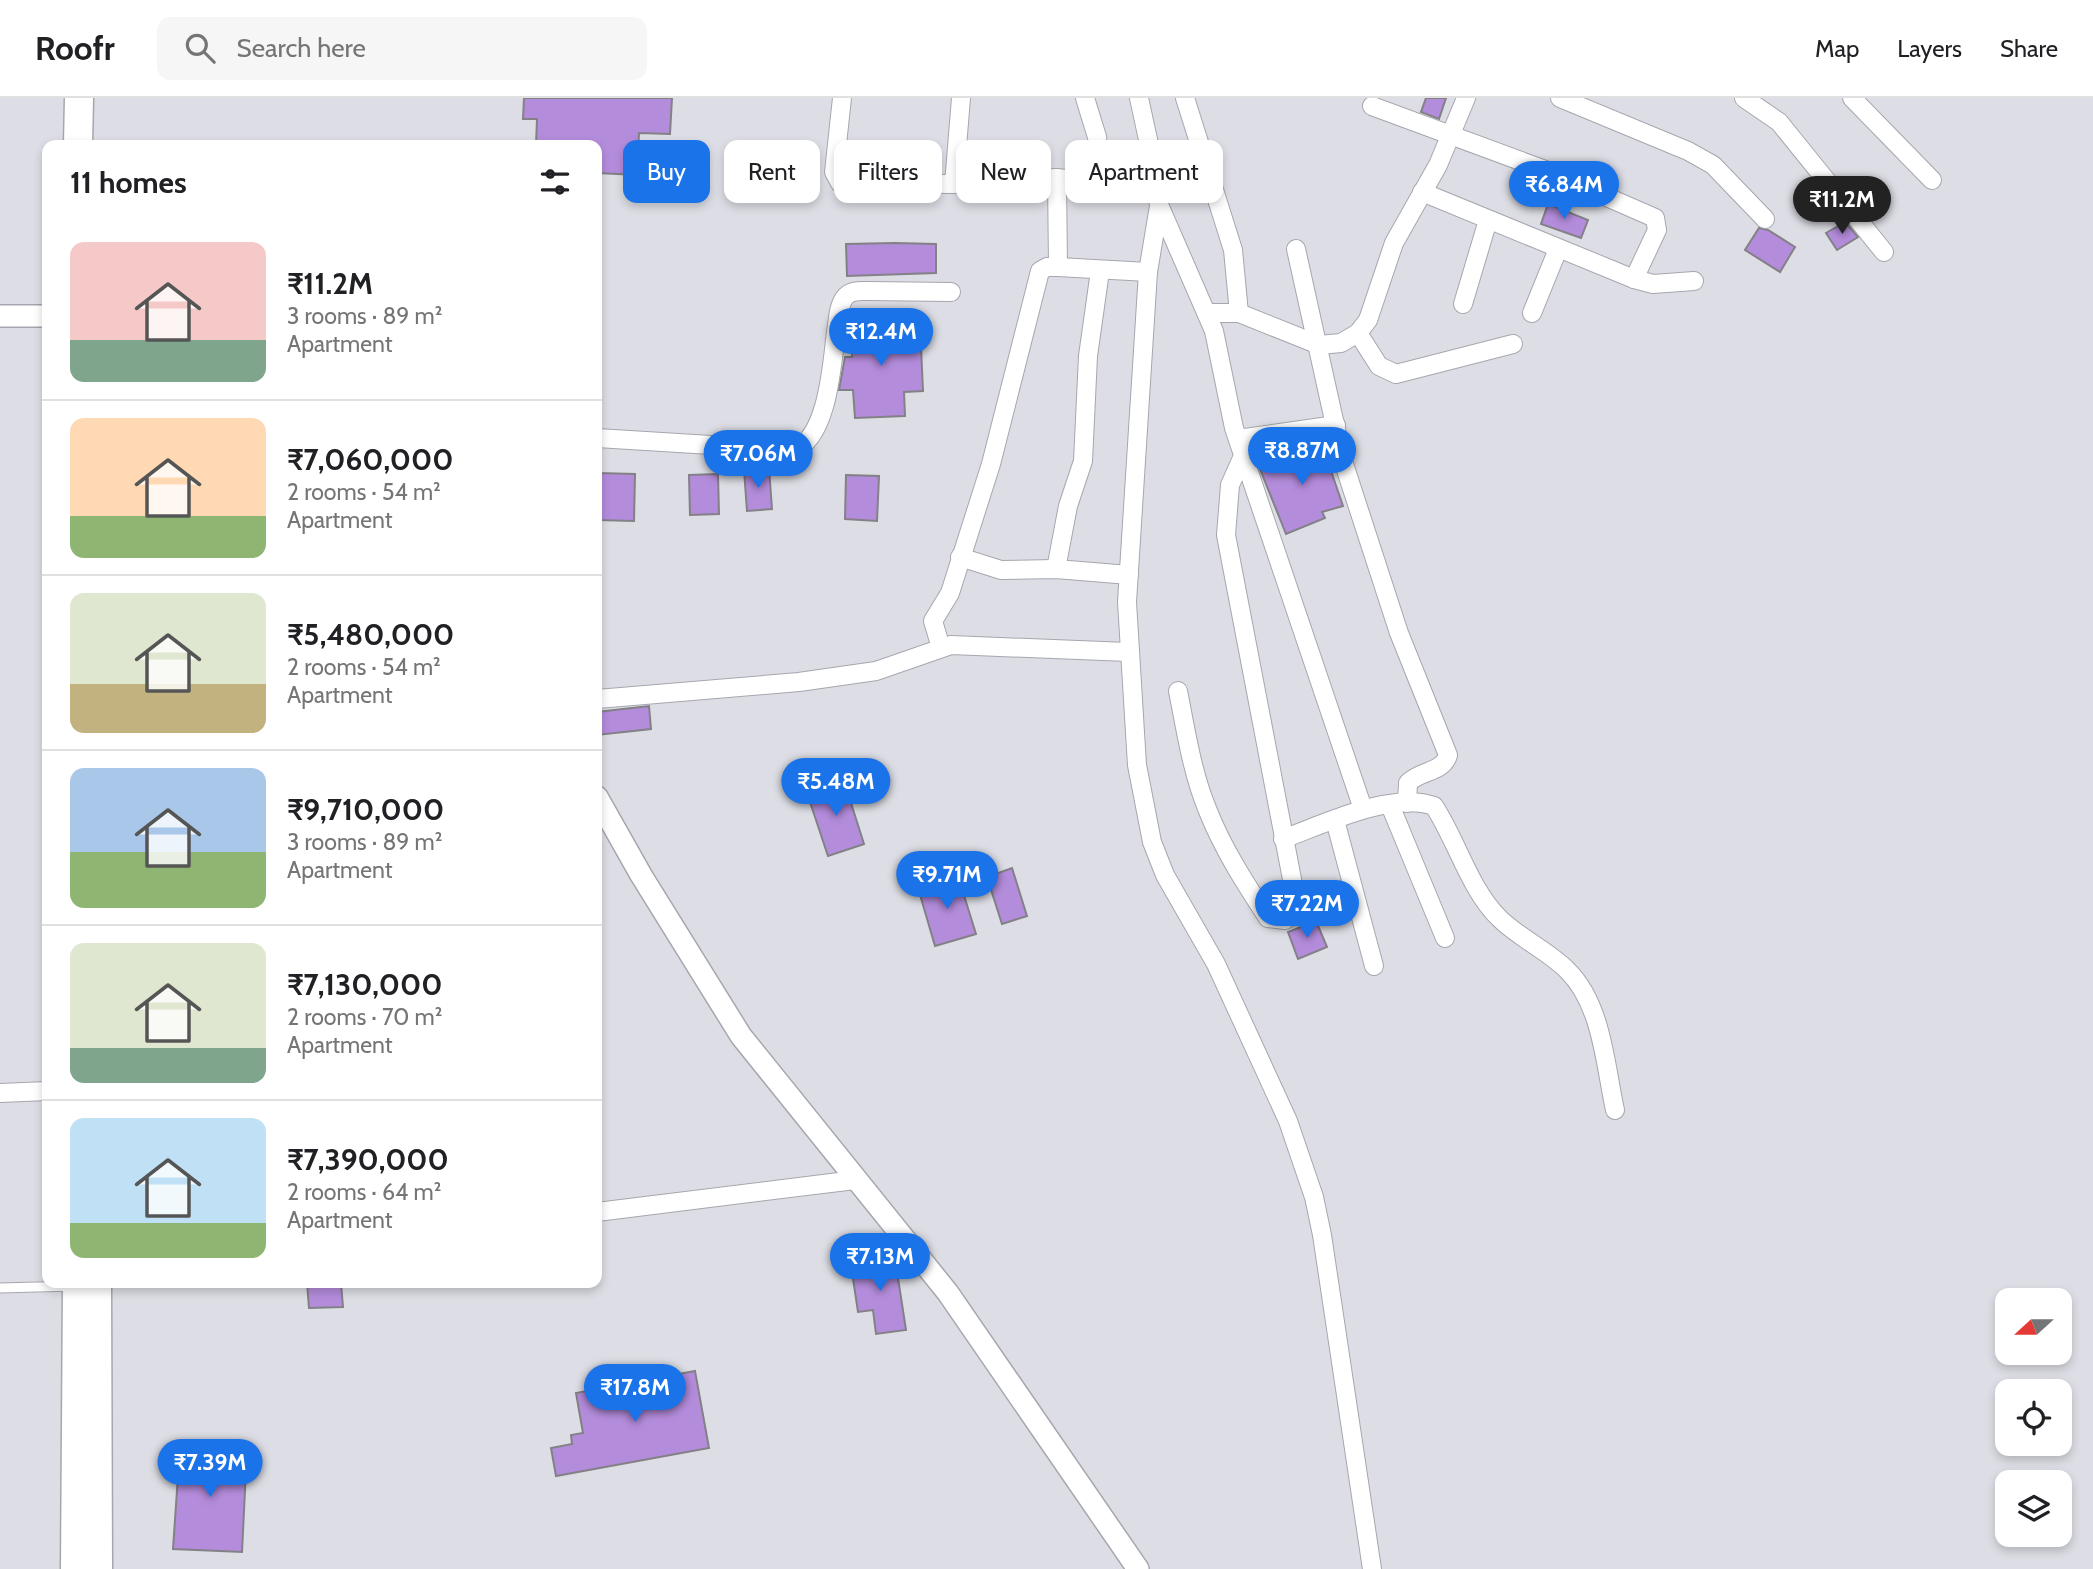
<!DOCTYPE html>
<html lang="en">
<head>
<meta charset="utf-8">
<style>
  :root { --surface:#fff; --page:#f6f6f6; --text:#202124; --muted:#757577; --line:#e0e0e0; --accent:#1a73e8 }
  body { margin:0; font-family:Cabin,sans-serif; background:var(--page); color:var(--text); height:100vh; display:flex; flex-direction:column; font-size:26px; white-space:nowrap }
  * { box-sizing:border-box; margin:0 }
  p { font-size:23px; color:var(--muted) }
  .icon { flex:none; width:38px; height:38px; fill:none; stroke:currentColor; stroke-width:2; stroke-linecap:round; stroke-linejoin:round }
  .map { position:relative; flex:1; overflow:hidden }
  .sheet { position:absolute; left:42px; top:42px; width:560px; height:1148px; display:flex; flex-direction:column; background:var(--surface); border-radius:14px; box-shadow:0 4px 10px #0003 }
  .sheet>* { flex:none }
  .hud { position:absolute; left:623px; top:42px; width:665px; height:63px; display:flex; gap:14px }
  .needle { width:46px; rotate:249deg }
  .tools { position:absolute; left:1995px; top:1190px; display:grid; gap:14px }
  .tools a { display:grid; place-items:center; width:77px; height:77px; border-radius:14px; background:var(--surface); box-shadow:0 4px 10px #0003; font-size:35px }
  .price { position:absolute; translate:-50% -60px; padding:0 16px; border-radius:24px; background:var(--accent); color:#fff; font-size:23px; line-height:46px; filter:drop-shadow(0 2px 4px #0008) }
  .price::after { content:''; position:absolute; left:50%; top:42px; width:21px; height:16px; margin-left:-10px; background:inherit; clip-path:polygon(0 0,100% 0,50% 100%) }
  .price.current { background:#222; color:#fff }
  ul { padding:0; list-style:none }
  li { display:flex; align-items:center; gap:21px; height:175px; padding:0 28px }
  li+li { border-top:2px solid var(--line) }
  li span { display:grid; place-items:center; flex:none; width:196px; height:140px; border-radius:14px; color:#555 }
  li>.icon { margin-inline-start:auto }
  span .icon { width:84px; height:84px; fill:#fffc; stroke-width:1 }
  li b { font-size:30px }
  h2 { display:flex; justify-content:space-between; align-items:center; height:84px; padding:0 28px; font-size:30px }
  .chip { padding:0 24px; border-radius:14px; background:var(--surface); box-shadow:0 4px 10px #0003; font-size:24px; line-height:63px }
  .chip.current { background:var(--accent); color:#fff }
  header { display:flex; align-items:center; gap:42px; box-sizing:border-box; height:98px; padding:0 35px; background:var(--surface); border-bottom:2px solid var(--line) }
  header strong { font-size:33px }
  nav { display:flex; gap:38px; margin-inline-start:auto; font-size:24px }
  .search { width:490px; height:63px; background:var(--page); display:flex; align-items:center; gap:18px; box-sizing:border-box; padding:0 24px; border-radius:14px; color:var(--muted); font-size:26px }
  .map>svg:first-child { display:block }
  .building { fill:#b48cdc; stroke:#838086; stroke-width:2 }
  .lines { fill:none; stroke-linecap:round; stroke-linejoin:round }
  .service-casing { stroke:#a6a7ae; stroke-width:11 }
  .minor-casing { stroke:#a6a7ae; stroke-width:20 }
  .tertiary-casing { stroke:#a6a7ae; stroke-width:24 }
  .primary-casing { stroke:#a6a7ae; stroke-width:31 }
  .service { stroke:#fff; stroke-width:9 }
  .minor { stroke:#fff; stroke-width:18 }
  .tertiary { stroke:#fff; stroke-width:21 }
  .primary { stroke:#fff; stroke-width:28 }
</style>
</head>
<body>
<header>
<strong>Roofr</strong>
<div class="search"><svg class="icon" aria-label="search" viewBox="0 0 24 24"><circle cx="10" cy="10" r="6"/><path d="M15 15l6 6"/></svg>Search here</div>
<nav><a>Map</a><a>Layers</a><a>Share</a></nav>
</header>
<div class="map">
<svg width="2093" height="1471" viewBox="0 0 2093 1471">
  <rect width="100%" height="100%" fill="#dddee5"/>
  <g class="building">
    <polygon points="524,0 672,0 670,36 639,35 637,77 597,75 597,47 536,47 537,21 523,21"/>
    <polygon points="1426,0 1446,0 1439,21 1421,14"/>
    <polygon points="1548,106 1588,122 1581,140 1541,126"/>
    <polygon points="1845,124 1858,139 1837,152 1826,135"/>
    <polygon points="1759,130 1768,132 1795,149 1780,174 1745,152"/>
    <polygon points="895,145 936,146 936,175 847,178 846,146"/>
    <polygon points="901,219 902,250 921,249 923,293 904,294 905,318 855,320 853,292 839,292 845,259 852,259 851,221"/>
    <polygon points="1314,342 1324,369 1329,367 1343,408 1322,414 1325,420 1286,436 1260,371 1292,358 1289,350"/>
    <polygon points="769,370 772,411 747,413 744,372"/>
    <polygon points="597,375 635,376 634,423 597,422"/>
    <polygon points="718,376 719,416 690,417 689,377"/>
    <polygon points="846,377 879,378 877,423 845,421"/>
    <polygon points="649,608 651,631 597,637 597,614"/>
    <polygon points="844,683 864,746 828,758 807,695"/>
    <polygon points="1012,770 1027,818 1002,826 987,779"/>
    <polygon points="958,778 976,836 935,848 918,790"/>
    <polygon points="1316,823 1327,849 1298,861 1288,834"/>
    <polygon points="881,1150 885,1169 896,1167 906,1232 876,1236 873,1212 858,1214 852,1174 864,1172 860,1155"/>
    <polygon points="307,1185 341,1185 343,1209 309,1210"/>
    <polygon points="695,1273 709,1350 556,1378 551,1350 572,1346 571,1337 583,1335 576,1295"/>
    <polygon points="180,1348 247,1351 242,1454 173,1451"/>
  </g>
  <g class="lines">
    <defs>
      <polyline id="service" points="0,1190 75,1188"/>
      <g id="minor">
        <polyline points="842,0 834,74 840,85 954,86 1057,80 1120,88 1157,83"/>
        <polyline points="1085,0 1097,39 1102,87"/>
        <polyline points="1139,0 1157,83 1159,108 1148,174 1127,504 1137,667 1152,744 1165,777 1216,866 1288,1023 1314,1099 1322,1137 1372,1471"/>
        <polyline points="1185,0 1233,152 1239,215"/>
        <polyline points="1560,0 1688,53 1713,67 1765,121"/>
        <polyline points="1744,0 1779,24 1884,154"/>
        <polyline points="1852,0 1932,82"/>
        <polyline points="1372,8 1545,72 1655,120 1657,132 1634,181"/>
        <polyline points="1057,80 1058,169"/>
        <polyline points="954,86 961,0"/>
        <polyline points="1422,94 1634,181 1653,186 1694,183"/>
        <polyline points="1160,109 1214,233 1234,330 1363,711"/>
        <path d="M1296,151L1343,363L1399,535L1448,657C1443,675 1420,672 1408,685L1407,705"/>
        <polyline points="1463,206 1488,122"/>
        <polyline points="1207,215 1239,215 1319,247 1341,245 1358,235 1368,222 1394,145 1438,67 1466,0"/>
        <polyline points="1532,215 1558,151"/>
        <polyline points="1358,235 1379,268 1396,276 1513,246"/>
        <path d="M597,340L794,352C828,339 832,266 836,234C838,223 838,206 846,198C852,192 860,193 867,193L951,194"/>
        <polyline points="1238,341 1336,327"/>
        <polyline points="960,459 1001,472 1056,471 1129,477"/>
        <polyline points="1056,471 1068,408 1083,363 1088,258 1100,173"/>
        <polyline points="941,550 933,523 950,495 991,366 1040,173 1047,169 1058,169 1148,174"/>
        <path d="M1178,593C1186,633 1192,675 1208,713C1223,751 1245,785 1268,820L1285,822L1295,813L1296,802L1226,437L1230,387L1243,358"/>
        <polyline points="597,601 799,584 876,573 951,547 1128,554"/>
        <polyline points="1390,707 1445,840"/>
        <polyline points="1335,722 1374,868"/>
        <path d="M1283,741C1324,726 1391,693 1434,708C1457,743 1469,790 1499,820C1519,840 1547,852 1567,872C1602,906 1605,966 1615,1012"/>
        <polyline points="0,995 47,993"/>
        <polyline points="597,1114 855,1082"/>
      </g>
      <g id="tertiary">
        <polyline points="0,218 47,218"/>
        <polyline points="597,699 641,777 741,938 948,1195 1138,1471"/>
      </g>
      <g id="primary">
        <polyline points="78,47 79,0"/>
        <polyline points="97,1185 98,1471"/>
        <polyline points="75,1471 77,1185"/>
      </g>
    </defs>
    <use href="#service" class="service-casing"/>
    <use href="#minor" class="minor-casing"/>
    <use href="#tertiary" class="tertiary-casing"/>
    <use href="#primary" class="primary-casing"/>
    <use href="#service" class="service"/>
    <use href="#minor" class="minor"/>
    <use href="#tertiary" class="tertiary"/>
    <use href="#primary" class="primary"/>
  </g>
</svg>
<div class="tools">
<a><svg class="needle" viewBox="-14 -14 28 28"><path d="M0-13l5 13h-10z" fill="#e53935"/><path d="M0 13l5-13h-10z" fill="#757577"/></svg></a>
<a><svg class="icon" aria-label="locate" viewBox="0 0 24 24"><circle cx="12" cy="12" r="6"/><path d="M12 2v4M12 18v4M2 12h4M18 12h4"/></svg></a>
<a><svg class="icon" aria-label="layers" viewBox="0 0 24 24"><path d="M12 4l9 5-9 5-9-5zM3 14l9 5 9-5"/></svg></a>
</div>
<b class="price" style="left:1564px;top:123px">₹6.84M</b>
<b class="price current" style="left:1842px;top:138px">₹11.2M</b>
<b class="price" style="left:881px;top:270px">₹12.4M</b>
<b class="price" style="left:1302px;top:389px">₹8.87M</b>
<b class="price" style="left:758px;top:392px">₹7.06M</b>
<b class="price" style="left:836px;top:720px">₹5.48M</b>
<b class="price" style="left:947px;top:813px">₹9.71M</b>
<b class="price" style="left:1307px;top:842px">₹7.22M</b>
<b class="price" style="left:880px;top:1195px">₹7.13M</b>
<b class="price" style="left:635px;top:1326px">₹17.8M</b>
<b class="price" style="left:210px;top:1401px">₹7.39M</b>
<div class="hud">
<a class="chip current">Buy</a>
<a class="chip">Rent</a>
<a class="chip">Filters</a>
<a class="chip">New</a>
<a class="chip">Apartment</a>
</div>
<section class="sheet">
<h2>11 homes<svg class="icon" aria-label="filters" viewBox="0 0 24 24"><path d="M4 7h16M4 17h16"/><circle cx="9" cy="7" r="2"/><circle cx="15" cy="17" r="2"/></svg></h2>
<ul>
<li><span style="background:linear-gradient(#f6c9c9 70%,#7fa58c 0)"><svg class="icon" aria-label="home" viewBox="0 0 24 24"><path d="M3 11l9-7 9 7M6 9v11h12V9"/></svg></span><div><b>₹11.2M</b><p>3 rooms · 89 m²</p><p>Apartment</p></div></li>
<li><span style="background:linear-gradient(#ffd9b3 70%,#8fb573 0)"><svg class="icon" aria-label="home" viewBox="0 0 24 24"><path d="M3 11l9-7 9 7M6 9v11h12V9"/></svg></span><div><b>₹7,060,000</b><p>2 rooms · 54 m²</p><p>Apartment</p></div></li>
<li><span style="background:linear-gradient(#dfe7d0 65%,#c2b280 0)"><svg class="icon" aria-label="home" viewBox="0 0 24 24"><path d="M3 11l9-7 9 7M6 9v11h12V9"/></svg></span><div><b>₹5,480,000</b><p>2 rooms · 54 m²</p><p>Apartment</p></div></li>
<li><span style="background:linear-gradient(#a9c7e8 60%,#8fb573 0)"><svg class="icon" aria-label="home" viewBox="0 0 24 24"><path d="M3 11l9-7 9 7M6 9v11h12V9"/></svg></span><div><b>₹9,710,000</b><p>3 rooms · 89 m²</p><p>Apartment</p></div></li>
<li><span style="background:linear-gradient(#dfe7d0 75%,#7fa58c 0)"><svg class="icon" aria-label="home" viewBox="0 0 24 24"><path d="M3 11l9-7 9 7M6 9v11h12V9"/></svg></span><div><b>₹7,130,000</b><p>2 rooms · 70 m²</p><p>Apartment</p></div></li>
<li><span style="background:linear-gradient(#bfe0f5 75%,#8fb573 0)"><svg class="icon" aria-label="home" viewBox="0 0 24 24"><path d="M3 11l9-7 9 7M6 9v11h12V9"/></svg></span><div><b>₹7,390,000</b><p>2 rooms · 64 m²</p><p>Apartment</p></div></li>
</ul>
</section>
</div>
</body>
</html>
